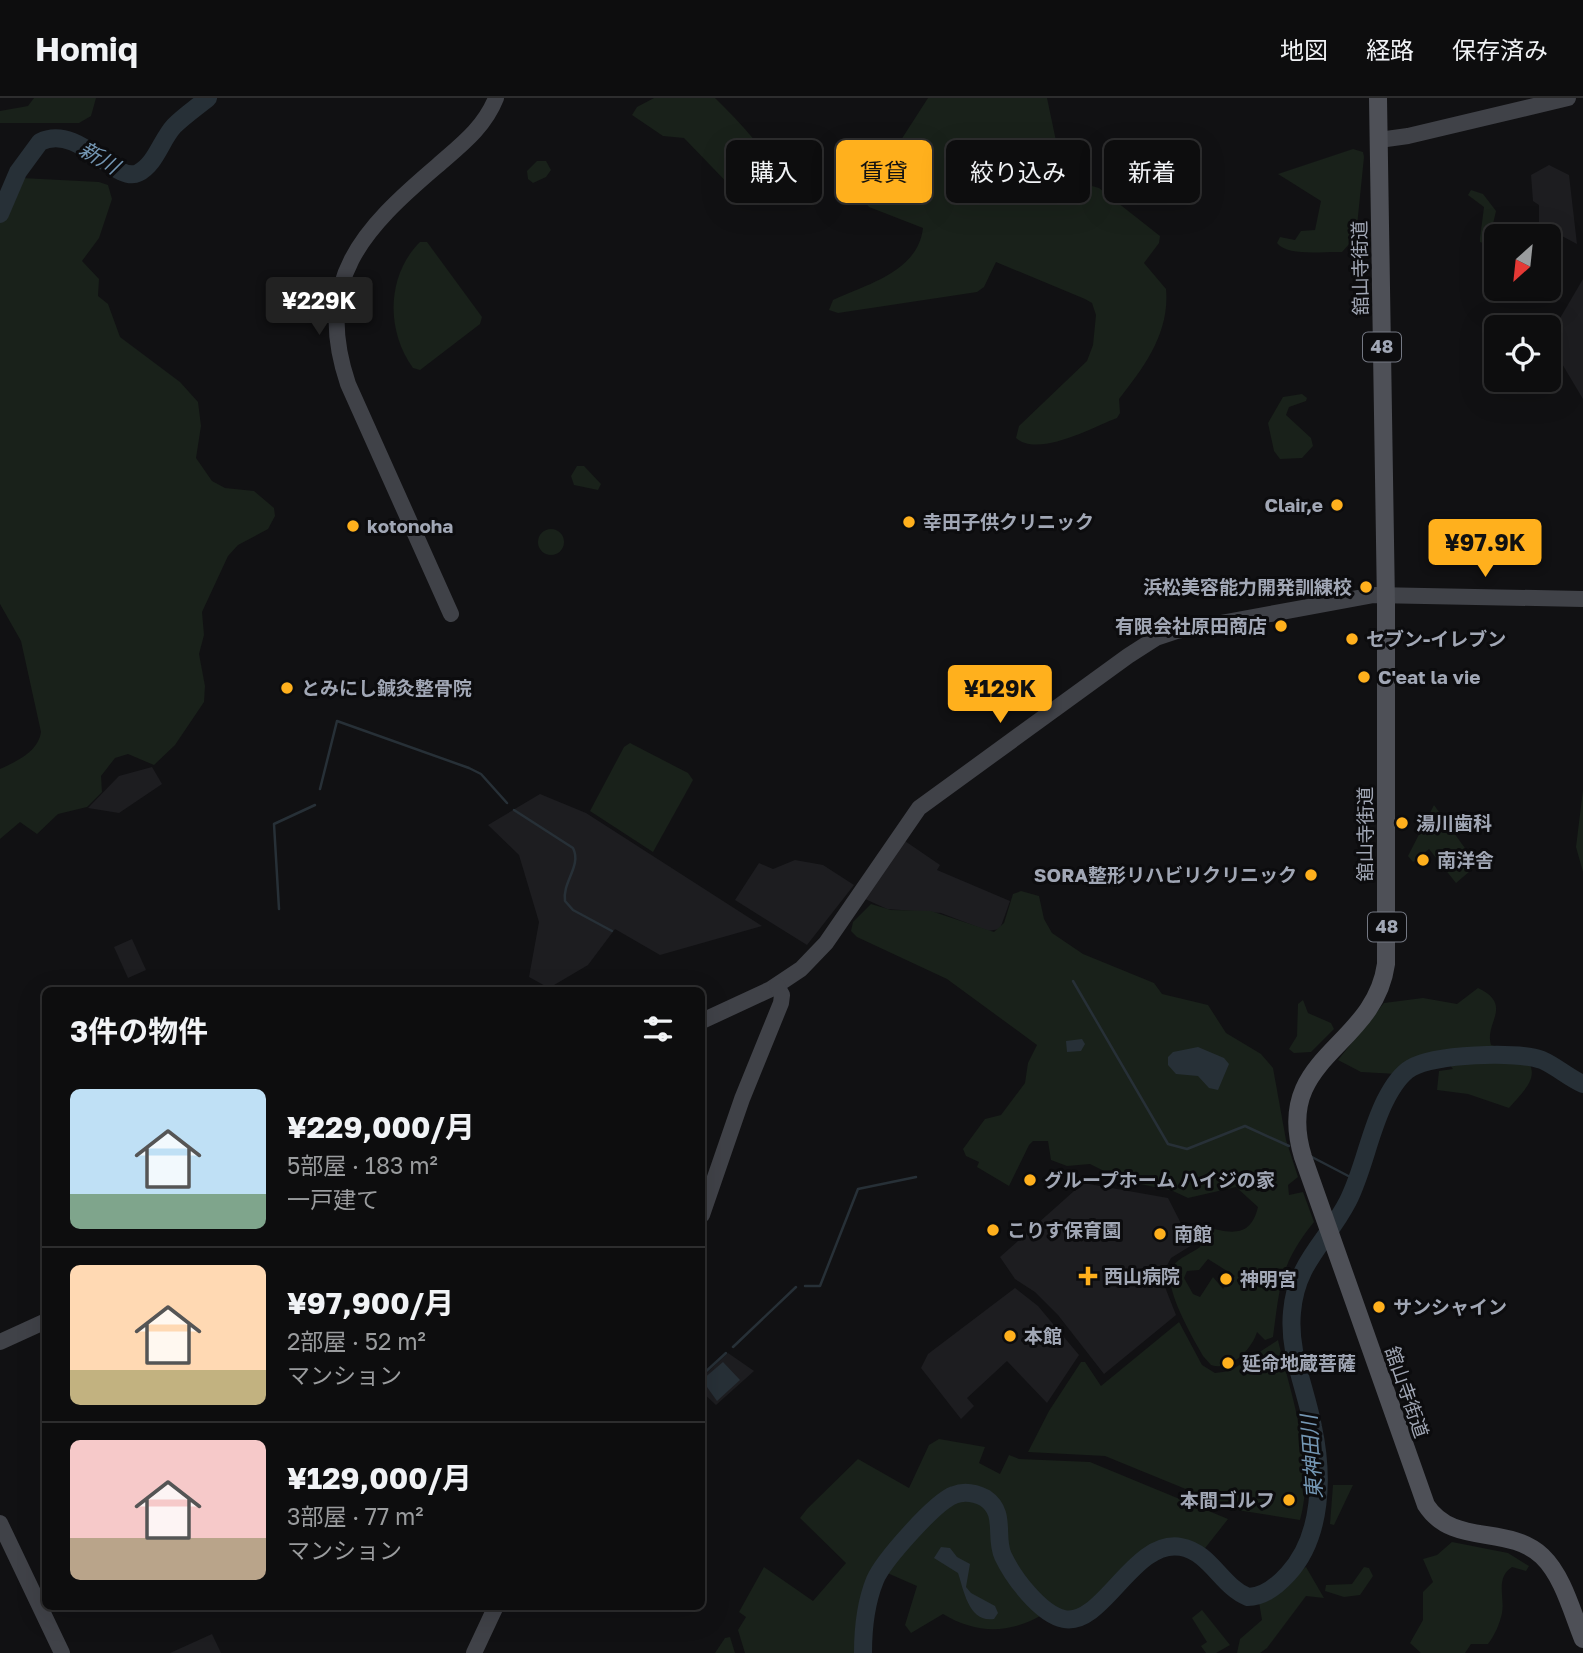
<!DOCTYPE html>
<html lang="ja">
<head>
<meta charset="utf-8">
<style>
  :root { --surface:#0d0d0e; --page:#1b1b1c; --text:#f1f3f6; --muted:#9a9c9e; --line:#2d2d2e; --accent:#ffb01d }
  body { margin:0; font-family:"Golos Text","Noto Sans JP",sans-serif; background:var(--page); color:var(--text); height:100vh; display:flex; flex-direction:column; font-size:26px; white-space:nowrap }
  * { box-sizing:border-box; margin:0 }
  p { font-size:23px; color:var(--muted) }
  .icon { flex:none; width:38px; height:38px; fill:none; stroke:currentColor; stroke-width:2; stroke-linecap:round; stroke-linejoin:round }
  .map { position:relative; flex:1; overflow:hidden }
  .sheet { position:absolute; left:42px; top:889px; width:663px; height:623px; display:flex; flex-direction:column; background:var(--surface); border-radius:10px; box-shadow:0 7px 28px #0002,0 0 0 2px var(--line) }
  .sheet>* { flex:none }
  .hud { position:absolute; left:726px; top:42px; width:665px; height:63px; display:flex; gap:14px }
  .needle { width:46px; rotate:207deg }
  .fabs { position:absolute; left:1484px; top:126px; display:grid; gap:14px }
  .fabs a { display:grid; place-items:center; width:77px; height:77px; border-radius:10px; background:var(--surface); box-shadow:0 7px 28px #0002,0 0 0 2px var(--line); font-size:35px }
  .price { position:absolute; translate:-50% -60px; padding:0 16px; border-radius:7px; background:var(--accent); color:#111; font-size:23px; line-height:46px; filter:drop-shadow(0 2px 4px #0008) }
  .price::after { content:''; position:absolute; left:50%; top:42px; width:21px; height:16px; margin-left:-10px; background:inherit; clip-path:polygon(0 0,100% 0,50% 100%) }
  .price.current { background:#222; color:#fff }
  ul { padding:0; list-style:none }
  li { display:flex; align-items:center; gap:21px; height:175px; padding:0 28px }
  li+li { border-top:2px solid var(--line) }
  li span { display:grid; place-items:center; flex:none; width:196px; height:140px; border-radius:10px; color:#555 }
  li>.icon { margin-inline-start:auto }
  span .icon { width:84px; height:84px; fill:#fffc; stroke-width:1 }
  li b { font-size:30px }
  h2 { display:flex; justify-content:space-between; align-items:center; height:84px; padding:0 28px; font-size:30px }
  .pill { padding:0 24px; border-radius:10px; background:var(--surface); box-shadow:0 7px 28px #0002,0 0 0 2px var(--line); font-size:24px; line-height:63px }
  .pill.current { background:var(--accent); color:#111 }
  header { display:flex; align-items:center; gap:42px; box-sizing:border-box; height:98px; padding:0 35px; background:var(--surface); border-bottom:2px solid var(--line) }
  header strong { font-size:33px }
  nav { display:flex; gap:38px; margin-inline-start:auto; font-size:24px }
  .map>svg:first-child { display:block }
  .built { fill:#1d1d20 }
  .green { fill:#19211a; fill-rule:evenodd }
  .water { fill:#273037 }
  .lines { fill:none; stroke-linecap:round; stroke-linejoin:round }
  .stream { stroke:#273037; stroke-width:2.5 }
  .river { stroke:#273037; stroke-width:18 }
  .secondary { stroke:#404248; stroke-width:16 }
  .primary { stroke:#4e5057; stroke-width:18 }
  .poi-dot { fill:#ffb01d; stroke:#0c0c0e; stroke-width:2.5 }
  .labels { text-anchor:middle; stroke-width:6; stroke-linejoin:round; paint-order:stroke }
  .shield { fill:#0c0c0e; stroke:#747883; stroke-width:2 }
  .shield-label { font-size:18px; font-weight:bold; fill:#a1a7b5 }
  .street-label { font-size:19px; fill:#a1a7b5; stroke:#0c0c0e }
  .poi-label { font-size:19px; font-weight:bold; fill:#a1a7b5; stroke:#0c0c0e; text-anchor:start }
  .water-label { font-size:21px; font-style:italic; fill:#7497b4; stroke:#0c0c0e }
</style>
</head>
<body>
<header>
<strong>Homiq</strong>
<nav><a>地図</a><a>経路</a><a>保存済み</a></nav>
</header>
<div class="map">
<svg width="1583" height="1555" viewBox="0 0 1583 1555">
  <rect width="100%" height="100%" fill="#111113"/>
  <g class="built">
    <polygon points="1549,67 1569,77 1577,146 1539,126 1539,107 1533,103 1531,77"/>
    <polygon points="1583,181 1583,301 1549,244 1549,239"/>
    <polygon points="152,669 162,686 119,715 88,710 119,678"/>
    <polygon points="540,696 586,715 762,828 660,857 615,831 588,867 549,890 529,879 539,824 519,757 488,727"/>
    <polygon points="902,741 940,767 937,772 1010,803 1000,831 988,833 941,815 887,811 863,800"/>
    <polygon points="795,762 823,767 854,787 807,847 735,802 759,765 773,771"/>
    <polygon points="132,841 146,872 128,880 114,849"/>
    <polygon points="1083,1085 1168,1100 1192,1147 1171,1160 1163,1175 1163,1184 1176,1217 1104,1276 1058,1217 1035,1194 1015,1181 1000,1159"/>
    <polygon points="1015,1190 1038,1208 1079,1257 1047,1305 1007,1263 967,1300 974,1308 961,1321 921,1270 928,1256"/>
    <polygon points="728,1255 754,1273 716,1307 702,1294 702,1279"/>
    <polygon points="212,1536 221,1555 170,1555"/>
  </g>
  <g class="green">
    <polygon points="34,0 96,0 91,18 79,25 0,25 0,13 28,8"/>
    <path d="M654,0H715C731,16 773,56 773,78L748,98L739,97L684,40L663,38L632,17L637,9Z"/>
    <path d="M928,0H1047L1063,76L1069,86L1080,93L1092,88L1099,90L1160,138L1159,145L1144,165L1166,191C1170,235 1144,269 1119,301L1120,315L1117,320C1093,329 1038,360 1016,340L1019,328L1087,263L1093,247L1096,217L1092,205L1085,201L996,164L984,189L977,194L838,215L829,212L833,202C867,186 918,174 923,130L869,109L863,101Z"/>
    <path d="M1353,51L1363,54L1364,59L1357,128L1364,140L1350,145L1342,154C1324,153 1288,159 1277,145L1280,139L1295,142L1301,133L1315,132L1321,103L1278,76Z"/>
    <polygon points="537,63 546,63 551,72 546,79 533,85 528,81 527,73"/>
    <path d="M22,80L99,84L108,87L112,101L99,140L82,163L99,181L98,198L108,206L120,239L180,284L198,304L201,328L196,360L212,383L225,390L254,393L274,410L275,418L268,431L238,447L228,458L202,514L204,537L199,556L205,588L204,604L175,647L154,667L128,656L115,660L101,678L102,694L87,709L58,716L37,736L20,724L0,741V671C17,663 38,654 41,634L21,543L0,506V125L16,88Z"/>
    <polygon points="1471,92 1483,96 1496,113 1488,147 1480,144 1480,140 1484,109 1468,97"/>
    <path d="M420,144H427L482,219L480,226L420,272L413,270C386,233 386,178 420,144Z"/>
    <polygon points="1302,296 1307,300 1306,303 1289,309 1286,317 1311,340 1313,348 1302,360 1280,361 1274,353 1268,325 1283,299"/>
    <polygon points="577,368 584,368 601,386 598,392 574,387 571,378"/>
    <circle cx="551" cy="444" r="13"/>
    <polygon points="630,645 688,675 693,682 653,754 590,713 624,649"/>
    <polygon points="1583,692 1583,774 1576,749"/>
    <polygon points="1434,707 1477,767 1456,785 1429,751 1413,764 1408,758"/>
    <path d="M1021,793L1039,798L1044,821L1052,835L1083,856L1154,885L1162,896L1208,907L1226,935L1261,956L1273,970L1286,1042L1298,1079L1288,1087L1289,1097L1303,1094L1314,1124C1280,1166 1280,1187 1273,1239L1265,1242L1257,1234C1252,1251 1230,1274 1211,1267L1203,1258C1193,1240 1160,1185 1173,1168C1180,1159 1192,1155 1200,1149L1204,1129C1229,1134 1250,1142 1258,1109L1236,1089L1188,1100L1173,1093L1122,1082L1090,1066L1067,1068L1051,1062L1048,1043H1033L1029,1047L1009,1088L977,1069L979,1064L966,1058L963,1051L985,1021L1001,1017L1025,985L1028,965L1037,947L947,881L857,839L851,833L853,824L871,806L891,812L931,813L994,834L1004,825L1013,796ZM1208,1161L1235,1178L1223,1191L1213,1179L1200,1199L1193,1196L1184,1180L1187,1173L1199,1172Z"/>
    <path d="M1478,890C1514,907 1484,925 1491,947L1523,956C1543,978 1525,991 1509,1010L1468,996L1437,992L1439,973L1453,971L1441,956L1432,957L1422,974L1415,977L1361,974L1338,962L1384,905L1423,900L1457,906Z"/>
    <polygon points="1303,902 1308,915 1331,925 1334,931 1311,954 1294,955 1289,951 1297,938 1298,906"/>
    <path d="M1179,1224L1202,1267L1215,1275L1230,1273L1278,1242C1291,1298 1316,1365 1300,1422L1237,1412L1105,1358L1028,1354L1049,1313L1081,1264H1085L1101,1288Z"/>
    <path d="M939,1341L985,1349L979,1365L1000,1376L1009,1357L1019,1361L1090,1364L1228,1421L1202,1454C1137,1412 1112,1520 1065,1517L1036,1499L1007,1456L1003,1417L997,1406L977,1392L965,1390L940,1399L876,1472L863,1507L859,1555H745L738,1532L746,1519L739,1514L764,1469L813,1503L846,1465L800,1420L807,1411L858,1361L909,1390L929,1347Z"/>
    <polygon points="1333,1387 1353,1387 1334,1427 1330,1426"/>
    <path d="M965,1399C1008,1404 987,1434 999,1459C1008,1480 1026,1502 1042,1517C1009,1536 976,1536 943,1516L911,1535L905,1527L917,1488L885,1474L946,1407Z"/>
    <path d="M1452,1444L1508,1455L1529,1468L1526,1473L1512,1469C1495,1480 1505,1499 1502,1515C1500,1525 1495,1537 1488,1546H1471L1465,1555H1421L1410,1545L1423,1522V1494L1433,1484L1423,1461L1437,1457Z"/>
    <polygon points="1306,1469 1324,1500 1306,1498 1267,1550 1260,1555 1237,1555 1240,1541 1262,1522 1259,1504"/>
    <polygon points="1364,1469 1369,1470 1373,1478 1360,1497 1344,1499 1325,1493 1326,1487 1352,1486"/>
    <polygon points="1202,1512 1230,1547 1216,1555 1206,1555 1201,1548 1207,1544 1192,1520"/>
    <polygon points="730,1539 735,1555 715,1555 725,1540"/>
  </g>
  <g class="water">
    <polygon points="1082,941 1085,946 1081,953 1067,954 1066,943"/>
    <polygon points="1198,949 1224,960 1229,966 1218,992 1209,990 1198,978 1176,976 1168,967 1168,959 1173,954"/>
    <polygon points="723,1264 740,1282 717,1303 702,1282"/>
    <path d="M941,1449L950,1450L957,1459L970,1466L966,1489L971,1495L995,1508L998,1515L994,1521C969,1525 964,1493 958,1475L934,1460Z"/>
  </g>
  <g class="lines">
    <g class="stream">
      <polyline points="320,691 337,623 469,670 481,676 507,705"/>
      <path d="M514,712L573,750C582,768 562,784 565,803L573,812L612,833"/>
      <polyline points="279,811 274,726 315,707"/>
      <polyline points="1073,883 1168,1046 1187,1051 1245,1028 1289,1048"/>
      <polyline points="1310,1058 1356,1082"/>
      <polyline points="805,1188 820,1188 858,1091 916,1079"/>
      <polyline points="733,1249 796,1189"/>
      <polyline points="702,1277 726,1255"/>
    </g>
    <g class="river">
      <path d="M0,116L18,74L40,44C79,25 115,86 138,75C156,66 161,42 174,28C184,18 197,9 208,0"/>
      <path d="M863,1555C863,1532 866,1504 875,1482C883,1463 935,1404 954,1397C964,1393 975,1395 985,1400C1007,1415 994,1438 1003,1458C1013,1479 1040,1516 1064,1521C1103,1529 1134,1440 1181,1449C1210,1454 1222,1489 1248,1499C1264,1499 1278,1487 1288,1476C1323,1438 1323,1376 1313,1329C1306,1291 1288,1254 1292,1214C1296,1164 1327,1144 1348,1103C1364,1071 1369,1035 1385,1003C1391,991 1399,977 1411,970C1433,956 1517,953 1542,962C1556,968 1569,980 1583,986"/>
    </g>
    <g class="secondary">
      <polyline points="1379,42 1408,38 1568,0"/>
      <path d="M451,516L348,286C313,182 363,131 437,68C461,47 484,30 496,0"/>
      <polyline points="702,923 771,891 801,871 826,845 919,710 1128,558 1156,540 1177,533 1374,497 1583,501"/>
      <polyline points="702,1117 742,1001 781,905 782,897 777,888"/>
      <polyline points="0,1244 46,1223"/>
      <polyline points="0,1425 62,1555"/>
      <polyline points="474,1555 496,1508"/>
    </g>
    <path class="primary" d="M1378,0L1386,506V866C1374,951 1272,958 1303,1059L1426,1407C1453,1449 1508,1426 1542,1458C1563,1478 1572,1514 1583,1541"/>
  </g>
  <g class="poi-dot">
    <circle cx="1337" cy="407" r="7"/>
    <circle cx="909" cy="424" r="7"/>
    <circle cx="353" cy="428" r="7"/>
    <circle cx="1366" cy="489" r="7"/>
    <circle cx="1281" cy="528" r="7"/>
    <circle cx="1352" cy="541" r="7"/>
    <circle cx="1364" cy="579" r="7"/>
    <circle cx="287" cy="590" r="7"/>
    <circle cx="1402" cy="725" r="7"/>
    <circle cx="1423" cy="762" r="7"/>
    <circle cx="1311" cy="777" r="7"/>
    <circle cx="1030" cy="1082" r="7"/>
    <circle cx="993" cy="1132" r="7"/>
    <circle cx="1160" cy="1136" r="7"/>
    <path d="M1084.5 1167.5h7v7h7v7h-7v7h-7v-7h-7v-7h7z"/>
    <circle cx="1226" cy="1181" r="7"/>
    <circle cx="1379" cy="1209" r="7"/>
    <circle cx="1010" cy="1238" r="7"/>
    <circle cx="1228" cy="1265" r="7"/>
    <circle cx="1289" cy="1402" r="7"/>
  </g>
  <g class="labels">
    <g class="shield">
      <rect x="1363" y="234.5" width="38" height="29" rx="5"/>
      <rect x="1368" y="814.5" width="38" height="29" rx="5"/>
    </g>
    <g class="shield-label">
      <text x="1382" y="255">48</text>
      <text x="1387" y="835">48</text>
    </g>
    <g class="street-label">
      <text transform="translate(1360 170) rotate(-91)" y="7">舘山寺街道</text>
      <text transform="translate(1365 736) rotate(-90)" y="7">舘山寺街道</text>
      <text transform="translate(1407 1294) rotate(71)" y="7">舘山寺街道</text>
    </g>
    <g class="poi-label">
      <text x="1323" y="414" text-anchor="end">Clair,e</text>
      <text x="923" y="431">幸田子供クリニック</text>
      <text x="367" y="435">kotonoha</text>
      <text x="1352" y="496" text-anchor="end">浜松美容能力開発訓練校</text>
      <text x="1267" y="535" text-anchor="end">有限会社原田商店</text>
      <text x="1366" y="548">セブン-イレブン</text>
      <text x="1378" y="586">C'eat la vie</text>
      <text x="301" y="597">とみにし鍼灸整骨院</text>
      <text x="1416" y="732">湯川歯科</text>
      <text x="1437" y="769">南洋舎</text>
      <text x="1297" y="784" text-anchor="end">SORA整形リハビリクリニック</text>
      <text x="1044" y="1089">グループホーム ハイジの家</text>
      <text x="1007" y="1139">こりす保育園</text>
      <text x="1174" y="1143">南館</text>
      <text x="1104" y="1185">西山病院</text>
      <text x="1240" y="1188">神明宮</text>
      <text x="1393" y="1216">サンシャイン</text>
      <text x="1024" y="1245">本館</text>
      <text x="1242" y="1272">延命地蔵菩薩</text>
      <text x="1275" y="1409" text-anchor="end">本間ゴルフ</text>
    </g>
    <g class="water-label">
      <text transform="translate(99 60) rotate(31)" y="7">新川</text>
      <text transform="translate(1312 1359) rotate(-94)" y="7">東神田川</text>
    </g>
  </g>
</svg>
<div class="fabs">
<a><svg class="needle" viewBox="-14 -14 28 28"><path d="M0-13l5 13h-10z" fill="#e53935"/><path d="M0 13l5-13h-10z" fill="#9a9c9e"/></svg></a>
<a><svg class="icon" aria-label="locate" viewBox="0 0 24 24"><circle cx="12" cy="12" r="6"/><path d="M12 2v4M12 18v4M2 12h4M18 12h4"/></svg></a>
</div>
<b class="price current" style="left:319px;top:239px">¥229K</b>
<b class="price" style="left:1485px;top:481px">¥97.9K</b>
<b class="price" style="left:1000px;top:627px">¥129K</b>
<div class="hud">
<a class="pill">購入</a>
<a class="pill current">賃貸</a>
<a class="pill">絞り込み</a>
<a class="pill">新着</a>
</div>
<section class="sheet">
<h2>3件の物件<svg class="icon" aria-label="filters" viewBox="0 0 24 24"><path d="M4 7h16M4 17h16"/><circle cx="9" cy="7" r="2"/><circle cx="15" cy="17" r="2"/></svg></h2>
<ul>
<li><span style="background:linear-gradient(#bfe0f5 75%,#7fa58c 0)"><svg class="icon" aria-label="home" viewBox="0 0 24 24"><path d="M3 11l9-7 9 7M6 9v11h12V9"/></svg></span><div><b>¥229,000/月</b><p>5部屋 · 183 m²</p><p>一戸建て</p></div></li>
<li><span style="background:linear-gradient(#ffd9b3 75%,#c2b280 0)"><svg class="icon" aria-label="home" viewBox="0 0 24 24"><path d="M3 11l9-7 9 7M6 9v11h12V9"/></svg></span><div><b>¥97,900/月</b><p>2部屋 · 52 m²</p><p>マンション</p></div></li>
<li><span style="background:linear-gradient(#f6c9c9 70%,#b9a48a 0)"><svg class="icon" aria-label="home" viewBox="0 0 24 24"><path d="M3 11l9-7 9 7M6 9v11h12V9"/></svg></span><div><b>¥129,000/月</b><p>3部屋 · 77 m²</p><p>マンション</p></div></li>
</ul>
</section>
</div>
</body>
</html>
